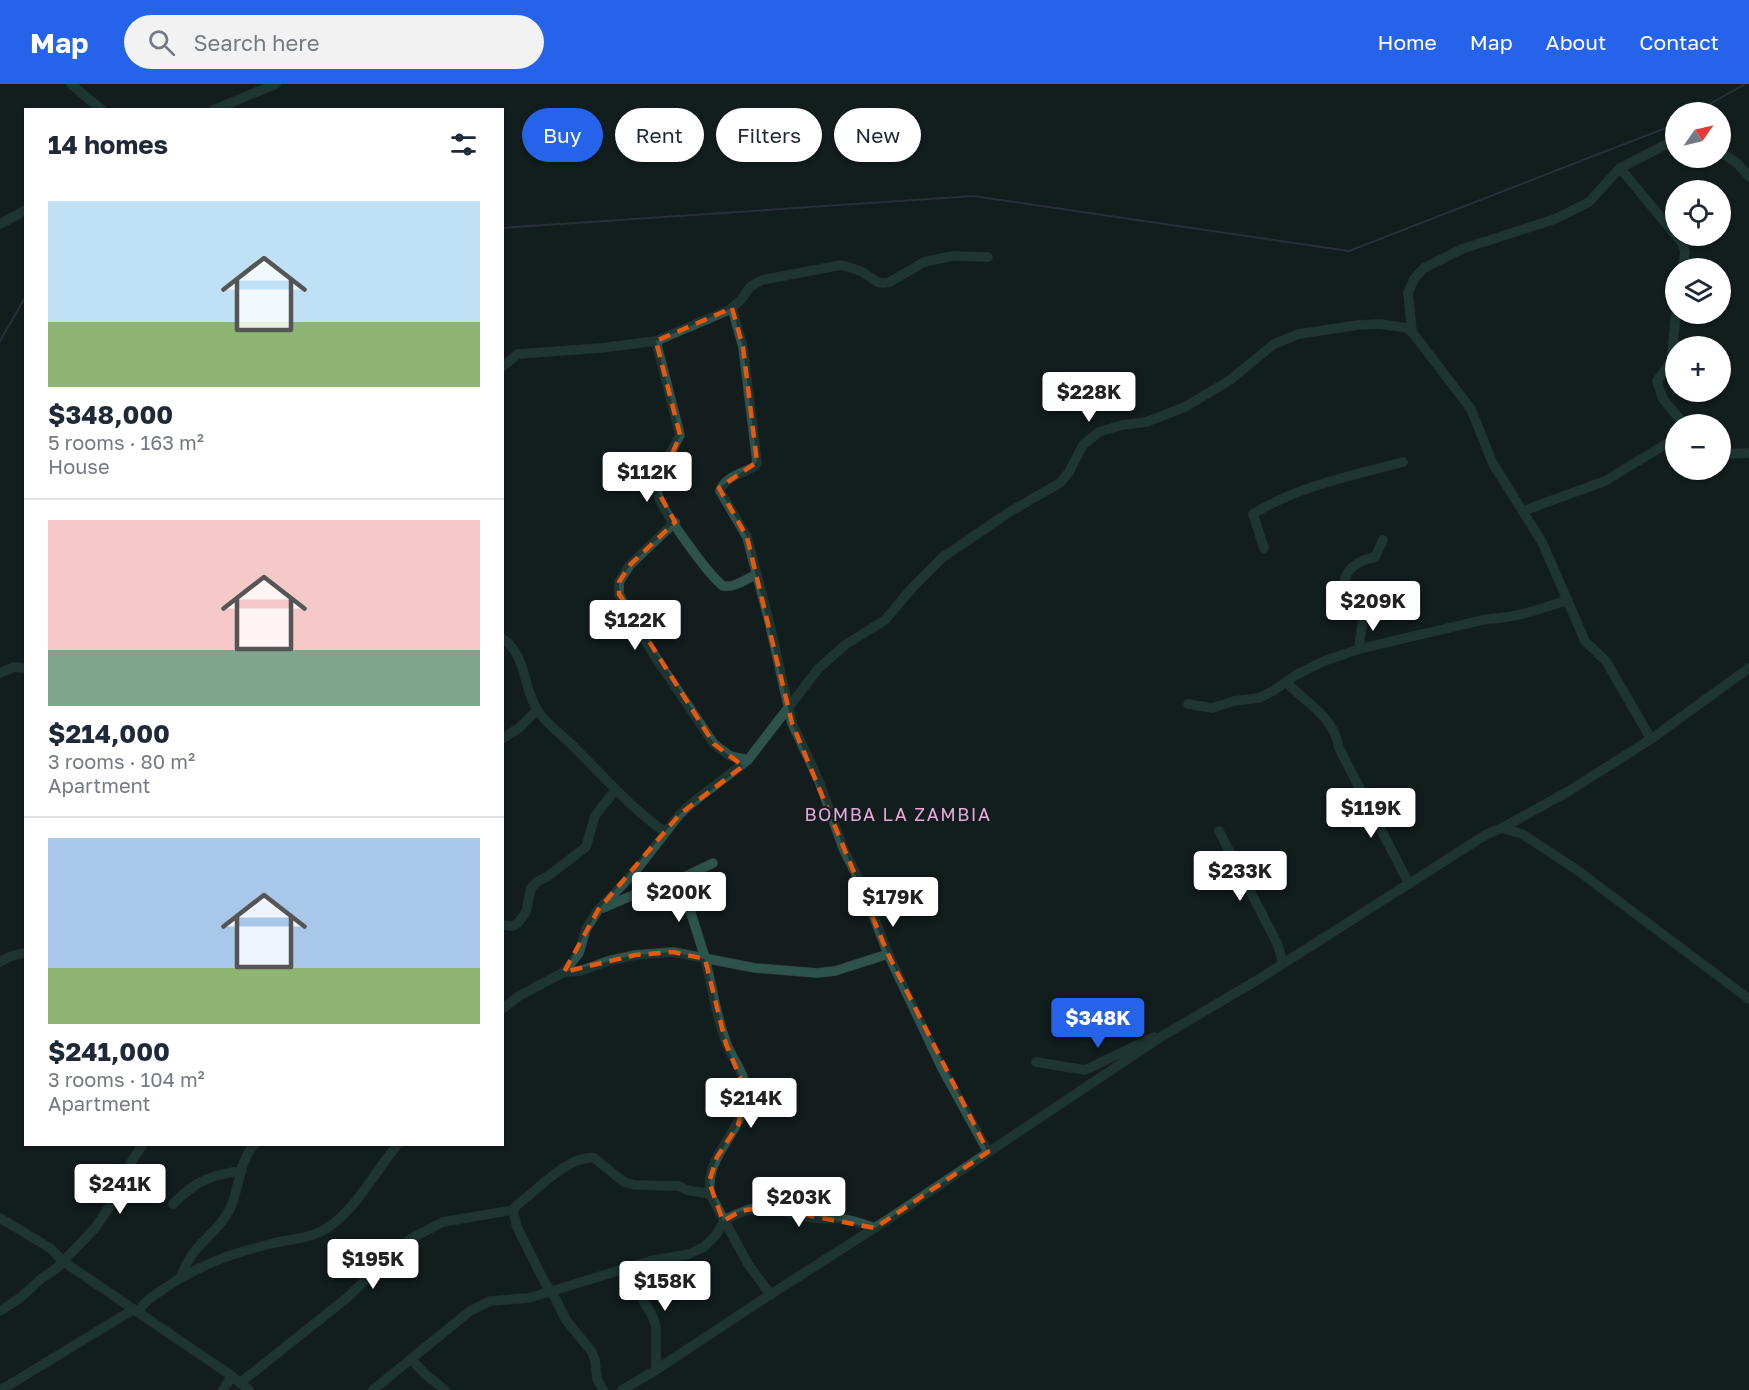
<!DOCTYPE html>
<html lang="en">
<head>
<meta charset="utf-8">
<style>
  :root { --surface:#fff; --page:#f2f2f3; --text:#1f2937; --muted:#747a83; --line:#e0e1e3; --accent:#2563eb }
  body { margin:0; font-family:"Golos Text",sans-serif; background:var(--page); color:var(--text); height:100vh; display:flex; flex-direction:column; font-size:22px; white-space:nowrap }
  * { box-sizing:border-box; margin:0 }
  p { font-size:20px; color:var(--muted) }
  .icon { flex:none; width:33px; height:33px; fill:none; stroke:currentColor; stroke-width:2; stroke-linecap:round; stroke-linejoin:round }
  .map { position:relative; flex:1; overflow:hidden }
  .sheet { position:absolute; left:24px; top:24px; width:480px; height:1038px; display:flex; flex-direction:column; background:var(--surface); border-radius:0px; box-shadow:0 2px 4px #0004 }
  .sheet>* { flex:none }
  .top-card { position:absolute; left:522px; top:24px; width:570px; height:54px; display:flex; gap:12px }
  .needle { width:39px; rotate:56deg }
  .controls { position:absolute; left:1665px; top:18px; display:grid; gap:12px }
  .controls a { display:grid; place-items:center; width:66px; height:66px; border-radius:50%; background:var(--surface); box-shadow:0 2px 4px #0004; font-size:30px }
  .price { position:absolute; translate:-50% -51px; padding:0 14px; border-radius:6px; background:#fff; color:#222; font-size:20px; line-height:39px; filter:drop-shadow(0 2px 3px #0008) }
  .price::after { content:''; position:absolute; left:50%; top:36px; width:18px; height:14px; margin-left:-9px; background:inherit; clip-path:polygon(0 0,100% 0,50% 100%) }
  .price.on { background:var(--accent); color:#fff }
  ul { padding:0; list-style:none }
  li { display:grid; align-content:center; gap:12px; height:318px; padding:0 24px }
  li+li { border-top:2px solid var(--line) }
  li span { display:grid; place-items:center; height:186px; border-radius:0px; color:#555 }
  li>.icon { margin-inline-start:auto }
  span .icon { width:108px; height:108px; fill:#fffc; stroke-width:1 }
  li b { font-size:26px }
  h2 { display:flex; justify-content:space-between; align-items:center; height:72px; padding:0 24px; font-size:26px }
  .chip { padding:0 21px; border-radius:27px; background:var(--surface); box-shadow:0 2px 4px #0004; font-size:21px; line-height:54px }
  .chip.on { background:var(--accent); color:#fff }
  header { display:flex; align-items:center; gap:36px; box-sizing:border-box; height:84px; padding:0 30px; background:var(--accent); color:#fff }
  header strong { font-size:28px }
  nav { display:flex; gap:33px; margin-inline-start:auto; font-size:21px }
  .search { width:420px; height:54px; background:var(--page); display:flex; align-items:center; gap:15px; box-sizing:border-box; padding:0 21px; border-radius:33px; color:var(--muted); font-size:22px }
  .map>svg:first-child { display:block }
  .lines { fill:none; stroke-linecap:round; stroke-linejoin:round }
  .stream { stroke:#43455c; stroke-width:2 }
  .minor-casing { stroke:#30393a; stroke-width:10 }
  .minor { stroke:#2d534c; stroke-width:9 }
  .marked { fill:none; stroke:#e8590c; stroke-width:4.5; stroke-dasharray:12 8; stroke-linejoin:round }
  .labels { text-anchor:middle; stroke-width:4.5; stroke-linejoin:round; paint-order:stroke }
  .quarter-label { font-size:18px; letter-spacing:1.5px; fill:#e7a7db; stroke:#131d1e }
</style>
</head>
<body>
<header>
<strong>Map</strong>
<div class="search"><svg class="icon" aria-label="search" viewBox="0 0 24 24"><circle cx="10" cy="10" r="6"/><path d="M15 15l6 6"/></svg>Search here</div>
<nav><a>Home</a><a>Map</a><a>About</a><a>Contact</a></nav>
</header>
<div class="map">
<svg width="1749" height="1306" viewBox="0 0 1749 1306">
  <rect width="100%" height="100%" fill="#131d1e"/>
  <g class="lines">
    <g class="stream">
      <polyline points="1696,28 1745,0"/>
      <polyline points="502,144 973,112 1349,167 1676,40"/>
      <polyline points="0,257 26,212"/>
    </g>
    <defs>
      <g id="minor">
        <polyline points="71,0 102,26"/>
        <polyline points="213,26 276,0"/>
        <polyline points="1720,68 1737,79 1749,92"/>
        <polyline points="1620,84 1682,159 1685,167 1683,184"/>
        <polyline points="0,140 26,126"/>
        <path d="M732,224L743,263L757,378L755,382C744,389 724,393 720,407L747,453L769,537L792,639L819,697L843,764L862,802L888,870L942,984L988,1068"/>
        <polyline points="1676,230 1671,278 1657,297 1663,315 1684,340"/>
        <polyline points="1412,248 1408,209 1414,195 1424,184 1462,165 1555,135 1589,118 1620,84 1665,61 1676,62"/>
        <path d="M656,257L680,351C674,364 655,393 657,407C659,424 708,490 723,502C735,504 746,495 757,490"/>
        <polyline points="502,283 518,270 601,264 656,257 729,226 740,217 750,203 762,196 841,181 861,187 877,198 883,199 890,198 924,178 952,172 988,173"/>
        <polyline points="1720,370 1749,369"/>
        <polyline points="1523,427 1605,397 1676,354"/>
        <polyline points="675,438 630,481 619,498 619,510 629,531 658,577 714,660 730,672 748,676"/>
        <path d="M1264,464L1253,430C1298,402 1352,392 1403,378"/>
        <path d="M502,554C528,572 522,604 538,627C548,642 565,653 577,666C606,695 631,724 665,748"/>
        <path d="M1359,565C1359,556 1363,544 1362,536C1360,528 1351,524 1348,517C1337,491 1352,478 1375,473L1383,456"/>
        <polyline points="0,589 14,583 26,584"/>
        <path d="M1286,598C1305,618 1334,632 1339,664L1409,800"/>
        <path d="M1188,620L1212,624L1234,617L1259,614L1273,607L1296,591L1324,577L1359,565L1487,535C1516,534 1541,525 1568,516"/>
        <polyline points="502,655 519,644 537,626"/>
        <polyline points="1502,744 1569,707 1651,655 1749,584"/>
        <polyline points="1219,747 1277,859 1283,879"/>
        <path d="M680,795C688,821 697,847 705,874C712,902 716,931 726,958C731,974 747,991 746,1009C744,1049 705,1069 710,1110L748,1180L771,1211"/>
        <polyline points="603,824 654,802 674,798 713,779"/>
        <polyline points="502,841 513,842 518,839 526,828 531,804 537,798 548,792 586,763 595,732 615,706"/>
        <polyline points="0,878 9,873 26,868"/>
        <polyline points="564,888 580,887 608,877 635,871 673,868 755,884 817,889 835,887 888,870"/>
        <polyline points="502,925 519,912 564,888 579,869 586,845 598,826 634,789 680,730 692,719 748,676 818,585 845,561 885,536 912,504 943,473 1011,427 1060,399 1069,388 1083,361 1099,348 1122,341 1146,338 1185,323 1230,296 1274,260 1299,250 1358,241 1380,240 1407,244 1412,248 1471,325 1493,380 1542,458 1585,557 1606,577 1651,655"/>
        <polyline points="1036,978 1085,986 1154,953"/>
        <path d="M173,1120C194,1098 212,1090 242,1087"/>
        <polyline points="0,1134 50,1164 64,1178 232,1292 249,1306"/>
        <path d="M723,1137C769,1111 773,1130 816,1134C822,1135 829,1134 835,1134C849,1135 862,1139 875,1144"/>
        <polyline points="623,1184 652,1231 656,1243 656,1286"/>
        <path d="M181,1193C184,1184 188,1176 194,1168C206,1153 221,1143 230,1125C239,1106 239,1076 255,1060"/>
        <polyline points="0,1227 20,1214 42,1194 57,1184 95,1144 122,1104 130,1080 143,1060"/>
        <path d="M138,1228C144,1217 155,1211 165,1204C199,1181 230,1170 270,1160C289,1155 310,1155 327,1144C356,1126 376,1086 398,1060"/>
        <polyline points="411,1275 425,1290 445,1306"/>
        <polyline points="240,1299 348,1213 388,1173 412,1154 443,1138 513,1126"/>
        <polyline points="1,1306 134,1225"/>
        <polyline points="223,1306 232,1292"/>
        <polyline points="373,1306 470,1227 490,1217 529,1214 650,1177 689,1170 704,1163 716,1151 724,1138"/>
        <path d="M603,1306L597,1295L595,1276L592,1268L566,1236L552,1208L545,1199L517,1143L513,1126L517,1121C538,1106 568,1071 594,1074L624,1098L635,1101L679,1102L687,1106L710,1110"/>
        <polyline points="622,1306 656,1286 751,1223 887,1136 1164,951 1259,895 1487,750 1502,744 1522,750 1577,786 1749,915"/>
      </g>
    </defs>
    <use href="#minor" class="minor-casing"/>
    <use href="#minor" class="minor"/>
  </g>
  <path d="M0 0H1749V1306H0ZM732,224L743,263L757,378L719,404L747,453L792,639L888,870L988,1068L875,1144L764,1123L741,1127L723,1137L709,1098L717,1073L738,1041L746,1007L726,960L705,875L673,868L635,871L564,888L598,826L680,730L743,682L714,660L619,510V498L630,481L675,438L657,406L680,351L656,257Z" fill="#131d1e" fill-opacity=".55" fill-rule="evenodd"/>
  <path class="marked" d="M732,224L743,263L757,378L719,404L747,453L792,639L888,870L988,1068L875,1144L764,1123L741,1127L723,1137L709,1098L717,1073L738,1041L746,1007L726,960L705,875L673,868L635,871L564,888L598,826L680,730L743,682L714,660L619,510V498L630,481L675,438L657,406L680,351L656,257Z"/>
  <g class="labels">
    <g class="quarter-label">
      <text x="898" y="737">BOMBA LA ZAMBIA</text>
    </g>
  </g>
</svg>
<div class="controls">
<a><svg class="needle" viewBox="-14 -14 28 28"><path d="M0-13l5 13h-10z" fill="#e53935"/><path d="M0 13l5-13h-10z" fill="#747a83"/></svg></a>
<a><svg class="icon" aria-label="locate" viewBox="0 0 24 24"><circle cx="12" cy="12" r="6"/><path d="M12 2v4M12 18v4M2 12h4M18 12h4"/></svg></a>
<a><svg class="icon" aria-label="layers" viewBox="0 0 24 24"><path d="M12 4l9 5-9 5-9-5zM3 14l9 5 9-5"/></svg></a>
<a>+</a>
<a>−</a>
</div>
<b class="price" style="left:1089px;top:339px">$228K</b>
<b class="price" style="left:647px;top:419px">$112K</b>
<b class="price" style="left:1373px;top:548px">$209K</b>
<b class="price" style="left:635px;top:567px">$122K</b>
<b class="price" style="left:1371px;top:755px">$119K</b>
<b class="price" style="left:1240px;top:818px">$233K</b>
<b class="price" style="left:679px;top:839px">$200K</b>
<b class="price" style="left:893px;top:844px">$179K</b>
<b class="price on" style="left:1098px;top:965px">$348K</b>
<b class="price" style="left:751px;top:1045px">$214K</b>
<b class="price" style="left:120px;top:1131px">$241K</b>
<b class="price" style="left:799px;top:1144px">$203K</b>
<b class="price" style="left:373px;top:1206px">$195K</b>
<b class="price" style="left:665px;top:1228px">$158K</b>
<div class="top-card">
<a class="chip on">Buy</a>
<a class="chip">Rent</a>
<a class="chip">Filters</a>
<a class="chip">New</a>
</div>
<section class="sheet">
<h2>14 homes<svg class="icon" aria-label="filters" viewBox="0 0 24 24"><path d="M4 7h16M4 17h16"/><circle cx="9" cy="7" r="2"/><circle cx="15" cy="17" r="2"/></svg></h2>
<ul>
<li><span style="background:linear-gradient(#bfe0f5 65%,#8fb573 0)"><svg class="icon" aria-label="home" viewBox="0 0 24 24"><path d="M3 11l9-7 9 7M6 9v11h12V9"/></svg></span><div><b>$348,000</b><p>5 rooms · 163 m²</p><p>House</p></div></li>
<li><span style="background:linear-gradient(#f6c9c9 70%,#7fa58c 0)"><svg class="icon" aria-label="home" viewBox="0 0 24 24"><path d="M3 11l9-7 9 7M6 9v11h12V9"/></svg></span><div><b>$214,000</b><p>3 rooms · 80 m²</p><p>Apartment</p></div></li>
<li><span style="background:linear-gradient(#a9c7e8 70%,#8fb573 0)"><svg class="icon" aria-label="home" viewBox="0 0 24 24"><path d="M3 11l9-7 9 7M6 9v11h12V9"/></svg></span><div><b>$241,000</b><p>3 rooms · 104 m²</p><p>Apartment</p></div></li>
</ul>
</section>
</div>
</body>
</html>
